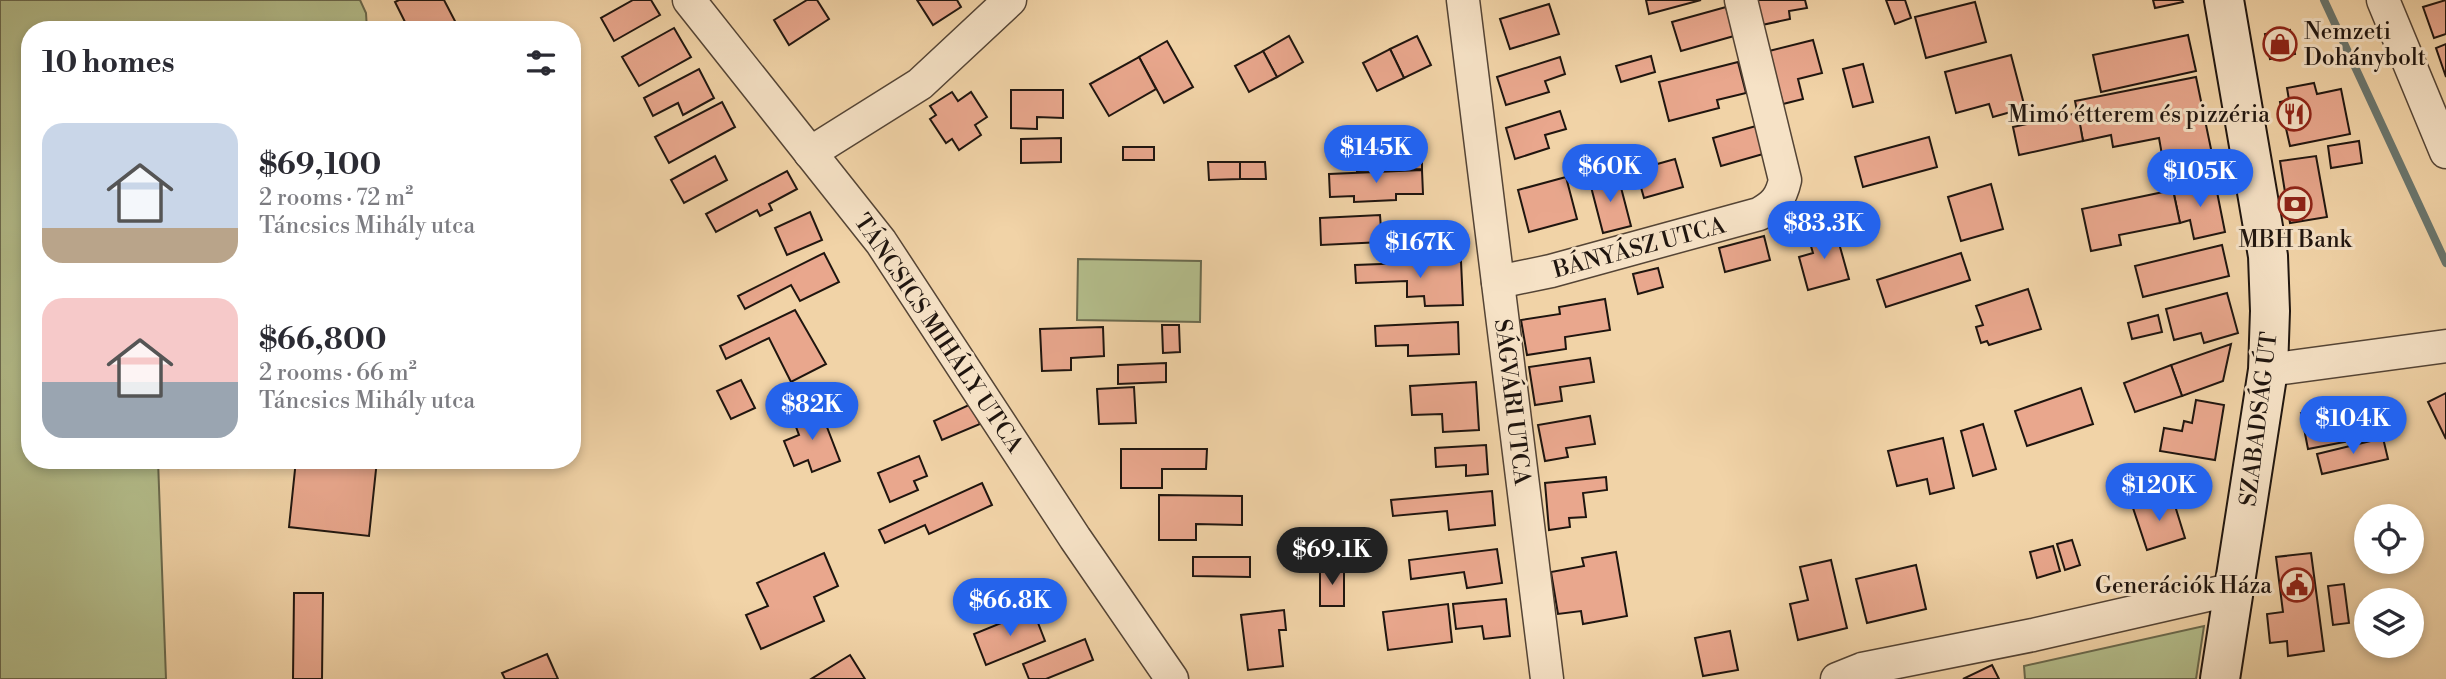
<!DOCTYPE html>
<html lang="en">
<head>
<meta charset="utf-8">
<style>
  :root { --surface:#fff; --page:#f2f2f3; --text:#2b2b33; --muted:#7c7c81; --accent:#2563eb }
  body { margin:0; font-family:"Libre Bodoni",serif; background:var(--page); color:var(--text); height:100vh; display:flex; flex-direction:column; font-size:26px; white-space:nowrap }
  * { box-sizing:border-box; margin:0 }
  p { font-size:23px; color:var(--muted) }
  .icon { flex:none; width:38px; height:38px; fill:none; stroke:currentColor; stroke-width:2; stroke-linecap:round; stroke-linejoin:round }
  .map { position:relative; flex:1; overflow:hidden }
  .side { position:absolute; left:21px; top:21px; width:560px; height:448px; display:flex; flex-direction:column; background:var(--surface); border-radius:28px; box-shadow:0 4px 10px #0003 }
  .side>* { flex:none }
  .controls { position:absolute; left:2354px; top:504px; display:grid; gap:14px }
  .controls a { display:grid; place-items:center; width:70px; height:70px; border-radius:50%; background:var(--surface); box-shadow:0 4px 10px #0003; font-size:35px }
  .price { position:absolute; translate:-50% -60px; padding:0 16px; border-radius:24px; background:var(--accent); color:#fff; font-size:23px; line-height:46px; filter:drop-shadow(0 2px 4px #0008) }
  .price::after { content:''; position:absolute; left:50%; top:42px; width:21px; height:16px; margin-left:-10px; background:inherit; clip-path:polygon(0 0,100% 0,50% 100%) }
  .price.on { background:#222; color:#fff }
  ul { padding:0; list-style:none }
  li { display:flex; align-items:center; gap:21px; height:175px; padding:0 21px }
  li span { display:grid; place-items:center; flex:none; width:196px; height:140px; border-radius:21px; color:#555 }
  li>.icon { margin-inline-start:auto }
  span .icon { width:84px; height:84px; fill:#fffc; stroke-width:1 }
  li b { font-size:30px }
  h2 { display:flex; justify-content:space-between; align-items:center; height:84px; padding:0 21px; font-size:30px }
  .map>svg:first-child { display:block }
  .green { fill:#b4be8c; stroke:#6a6a4e; stroke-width:2 }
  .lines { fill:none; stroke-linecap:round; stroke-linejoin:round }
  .stream { stroke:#6a766e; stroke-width:8 }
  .building { fill:#e9a78d; stroke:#1f150f; stroke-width:2 }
  .street-casing { stroke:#544435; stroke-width:35 }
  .secondary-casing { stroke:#1f150f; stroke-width:42 }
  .street { stroke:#f6e2c6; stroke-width:32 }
  .secondary { stroke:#f6e2c6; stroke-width:38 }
  .labels { text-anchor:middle; stroke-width:6; stroke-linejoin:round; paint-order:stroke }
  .poi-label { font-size:23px; fill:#1f150f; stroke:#f6e2c6; text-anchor:end }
  .street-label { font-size:23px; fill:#1f150f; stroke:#f6e2c6 }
</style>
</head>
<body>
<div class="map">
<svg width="2446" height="679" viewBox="0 0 2446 679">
  <rect width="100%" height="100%" fill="#f1d3a7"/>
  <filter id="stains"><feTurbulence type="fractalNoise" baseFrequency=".00286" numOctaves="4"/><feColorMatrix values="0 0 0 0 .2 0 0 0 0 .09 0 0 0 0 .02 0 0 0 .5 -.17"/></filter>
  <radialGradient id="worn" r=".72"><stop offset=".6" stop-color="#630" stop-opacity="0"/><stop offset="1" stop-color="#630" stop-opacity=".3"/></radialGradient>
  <g class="green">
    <polygon points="0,0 360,0 366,13 367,30 30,30 30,460 158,460 166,679 0,679"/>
    <polygon points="1078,259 1201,261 1200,322 1077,320"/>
    <polygon points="2204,626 2196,679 2025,679 2024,666"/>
  </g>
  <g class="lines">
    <polyline class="stream" points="2324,0 2446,263"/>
  </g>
  <g class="building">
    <polygon points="399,0 444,0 456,23 442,30 409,30 395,2"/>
    <polygon points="633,0 651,0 660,15 614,41 601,18"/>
    <polygon points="807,0 817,0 829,19 789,45 774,20"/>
    <polygon points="917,0 957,0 961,7 933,25"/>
    <polygon points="1646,0 1701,0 1649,14"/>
    <polygon points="1757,0 1805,0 1807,8 1789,11 1790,19 1762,25"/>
    <polygon points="1886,0 1905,0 1911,18 1895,24"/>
    <polygon points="2153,0 2182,0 2183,2 2155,8"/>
    <polygon points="2446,0 2446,34 2434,38 2423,7"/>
    <polygon points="1975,2 1986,42 1926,58 1915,17"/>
    <polygon points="1549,4 1559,34 1510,49 1500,19"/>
    <polygon points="1726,7 1734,36 1681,51 1672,22"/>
    <polygon points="674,28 691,57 639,86 622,57"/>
    <polygon points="2290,30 2295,54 2270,59 2265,34"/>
    <polygon points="2188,35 2196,71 2101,92 2093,55"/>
    <polygon points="1289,36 1303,62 1277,77 1263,51"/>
    <polygon points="1417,36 1431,65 1404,78 1390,49"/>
    <polygon points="1813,40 1822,73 1798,79 1803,99 1783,104 1769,51"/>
    <polygon points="1167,41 1193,87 1164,103 1139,57"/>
    <polygon points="2446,44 2446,77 2436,48"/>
    <polygon points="1390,49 1404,78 1377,91 1363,63"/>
    <polygon points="1263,51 1277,77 1249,92 1235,66"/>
    <polygon points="2011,55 2025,108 1993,117 1989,104 1956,113 1945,72"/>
    <polygon points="1651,56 1655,72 1621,82 1616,66"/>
    <polygon points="1139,57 1156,89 1109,116 1090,84"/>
    <polygon points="1560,57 1565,74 1545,81 1549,92 1506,105 1497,77"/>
    <polygon points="1738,62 1746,93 1717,100 1719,108 1669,121 1659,82"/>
    <polygon points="1863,64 1873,102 1853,107 1843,69"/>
    <polygon points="699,69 714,98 683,115 678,103 653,116 644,98"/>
    <polygon points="2196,77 2216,173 2167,183 2159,138 2113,147 2111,135 2083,141 2075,101"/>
    <polygon points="2314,83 2317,94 2341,89 2350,134 2290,146 2280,102 2289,100 2287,88"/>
    <polygon points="1011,90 1063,90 1063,118 1037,117 1037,129 1011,128"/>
    <polygon points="952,92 958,101 971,92 987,117 975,125 981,135 959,150 952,139 946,143 930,119 936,115 930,106"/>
    <polygon points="722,102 735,127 669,163 655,137"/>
    <polygon points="1560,111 1566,129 1545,135 1549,148 1515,159 1506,128"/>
    <polygon points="2078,113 2083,141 2019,155 2013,127"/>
    <polygon points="1756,126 1763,154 1721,166 1713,138"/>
    <polygon points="1929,137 1937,167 1863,187 1855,157"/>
    <polygon points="1061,138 1061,162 1021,163 1021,139"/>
    <polygon points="2359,141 2362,163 2331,168 2328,146"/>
    <rect x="1123" y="147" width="31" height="13"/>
    <polygon points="1394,149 1395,157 1422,157 1422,169 1357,171 1356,150"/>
    <polygon points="715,156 727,180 684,203 671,180"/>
    <polygon points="2316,156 2327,217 2290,223 2280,161"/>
    <polygon points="1675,159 1683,187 1644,198 1636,170"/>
    <polygon points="1208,162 1240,162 1240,179 1209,180"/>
    <polygon points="1240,162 1265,162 1266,179 1240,179"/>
    <polygon points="1422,170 1423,194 1396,194 1396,200 1354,202 1354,196 1330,197 1329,174"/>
    <polygon points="787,171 797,189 769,204 772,210 760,216 757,210 716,232 706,214"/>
    <polygon points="1618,176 1631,226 1603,233 1590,183"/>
    <polygon points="1566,177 1577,219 1529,232 1518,190"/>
    <polygon points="2215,182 2225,232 2194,239 2190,220 2180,223 2173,190"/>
    <polygon points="1991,184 2003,229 1961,241 1948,197"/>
    <polygon points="2173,190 2180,223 2119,235 2121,245 2091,251 2082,209"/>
    <polygon points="810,212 822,240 787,255 775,228"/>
    <polygon points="1380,215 1382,242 1321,245 1320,218"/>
    <polygon points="1835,229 1849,279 1808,290 1799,257 1813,253 1808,236"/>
    <polygon points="1764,236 1770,260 1725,272 1719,248"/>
    <polygon points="2222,245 2229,276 2143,297 2135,266"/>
    <polygon points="824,253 839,282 800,301 791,285 745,309 738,296"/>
    <polygon points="1961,253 1970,280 1886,307 1877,280"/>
    <polygon points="1461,261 1463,305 1425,306 1424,296 1407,297 1407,281 1356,283 1355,265"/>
    <polygon points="1658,268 1663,287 1638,294 1633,274"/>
    <polygon points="2028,289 2041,329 1989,345 1987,341 1981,343 1976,327 1983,325 1976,306"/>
    <polygon points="2227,293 2238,333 2204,343 2201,333 2174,340 2166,309"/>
    <polygon points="1605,299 1610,330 1565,337 1566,349 1527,355 1521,320 1560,314 1559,307"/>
    <polygon points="795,310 826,364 791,382 769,338 726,359 720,346"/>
    <polygon points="2158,315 2162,332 2132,339 2128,323"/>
    <polygon points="1458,322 1459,354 1408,356 1408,345 1376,346 1375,326"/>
    <polygon points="1162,325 1179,325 1180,352 1163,353"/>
    <polygon points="1103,327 1104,356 1071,358 1071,370 1042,371 1040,329"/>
    <polygon points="2231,344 2223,381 2182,396 2171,365"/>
    <polygon points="1590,358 1594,382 1560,387 1562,401 1535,405 1529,367"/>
    <polygon points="1166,363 1166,382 1118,384 1118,365"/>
    <polygon points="2171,365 2182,396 2135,412 2124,383"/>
    <polygon points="741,380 755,408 731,419 717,391"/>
    <polygon points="1476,382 1479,430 1443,432 1442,414 1412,415 1410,386"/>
    <polygon points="1134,387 1136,423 1099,424 1097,389"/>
    <polygon points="2081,388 2093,424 2027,446 2015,411"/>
    <polygon points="2446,393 2446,439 2428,402"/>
    <polygon points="2196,400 2224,405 2215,460 2160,451 2164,428 2182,431 2184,421 2192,423"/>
    <polygon points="2362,400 2370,437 2308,449 2301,413"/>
    <polygon points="971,404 980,424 942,440 934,421"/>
    <polygon points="820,409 840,461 812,472 808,460 794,466 784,441 799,435 793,419"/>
    <polygon points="1590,416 1595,444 1566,448 1568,457 1545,461 1538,425"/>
    <polygon points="1983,424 1996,469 1973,476 1961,431"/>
    <polygon points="1943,438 1954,488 1930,494 1927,479 1897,486 1888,451"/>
    <polygon points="2383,438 2388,459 2322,474 2317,454"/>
    <polygon points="1486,445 1488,474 1466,476 1466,465 1436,467 1435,448"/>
    <polygon points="1121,449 1207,449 1206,469 1162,469 1162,488 1121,488"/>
    <polygon points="919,456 927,476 914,481 918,490 890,502 878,473"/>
    <polygon points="296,460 377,460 369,536 289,527"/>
    <polygon points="1606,477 1607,490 1583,493 1586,517 1569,518 1570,527 1549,530 1545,483"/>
    <polygon points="982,483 992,505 929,534 925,525 885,543 879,530"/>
    <polygon points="1492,491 1495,525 1449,530 1447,511 1393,516 1391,500"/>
    <polygon points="1159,495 1242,496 1242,525 1196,524 1196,540 1159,540"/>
    <polygon points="2172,496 2185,538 2147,550 2133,508"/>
    <polygon points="2072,540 2080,565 2065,570 2057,544"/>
    <polygon points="2053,546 2060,571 2037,578 2030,552"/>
    <polygon points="1497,549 1502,583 1467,588 1464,572 1411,579 1409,560"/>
    <polygon points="1616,552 1627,616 1583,624 1581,611 1558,614 1551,572 1584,566 1582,558"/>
    <polygon points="824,553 838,586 814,597 824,621 761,649 746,615 768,606 757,583"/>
    <polygon points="2311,553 2324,651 2288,656 2287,641 2270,643 2267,614 2283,612 2276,557"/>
    <polygon points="1193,557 1250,557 1250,577 1193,576"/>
    <polygon points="1831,560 1847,628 1798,640 1790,604 1808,600 1800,567"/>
    <polygon points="1916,565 1926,609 1867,623 1856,579"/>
    <rect x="1320" y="568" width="24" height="38"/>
    <polygon points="2344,584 2349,623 2333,625 2328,586"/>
    <polygon points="294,593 323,593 322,679 293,679"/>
    <polygon points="1506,599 1510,636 1484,639 1482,626 1456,629 1453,604"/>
    <polygon points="1448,604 1452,642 1388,650 1383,612"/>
    <polygon points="1033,610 1045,641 986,665 974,634"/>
    <polygon points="1284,610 1286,630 1279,630 1283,666 1248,670 1241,615"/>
    <polygon points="1730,631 1738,670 1703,676 1695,638"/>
    <polygon points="1085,639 1093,660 1046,679 1029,679 1023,664"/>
    <polygon points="547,654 558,679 505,679 502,673"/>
    <polygon points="850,655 865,679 811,679"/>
    <polygon points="1992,665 1999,679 1963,679"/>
  </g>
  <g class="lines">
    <defs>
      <g id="street">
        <polyline points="689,0 881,242 1075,538 1172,679"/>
        <polyline points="1463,0 1547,679"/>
        <polyline points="2383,0 2446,152"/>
        <polyline points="810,153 920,84 1010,0"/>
        <path d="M1498,282L1551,271L1759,214C1775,205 1781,198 1785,180L1741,0"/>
        <polyline points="2268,370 2446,346"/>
        <polyline points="1837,679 1862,669 2033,635 2234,589"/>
      </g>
      <polyline id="secondary" points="2220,679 2268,370 2270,311 2268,256 2224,0"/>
    </defs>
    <use href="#street" class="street-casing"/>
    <use href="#secondary" class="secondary-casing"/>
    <use href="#street" class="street"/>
    <use href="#secondary" class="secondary"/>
  </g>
  <defs>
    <symbol id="shop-ring" viewBox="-11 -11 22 22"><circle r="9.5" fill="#f6e2c6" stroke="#8f2418" stroke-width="1.5"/><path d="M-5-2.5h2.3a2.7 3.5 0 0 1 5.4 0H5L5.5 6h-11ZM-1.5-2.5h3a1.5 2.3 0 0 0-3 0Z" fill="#8f2418"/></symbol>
    <symbol id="restaurant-ring" viewBox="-11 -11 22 22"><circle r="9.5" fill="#f6e2c6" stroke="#8f2418" stroke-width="1.5"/><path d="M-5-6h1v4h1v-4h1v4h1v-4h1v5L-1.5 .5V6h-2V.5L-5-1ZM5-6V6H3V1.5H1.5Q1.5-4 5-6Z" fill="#8f2418"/></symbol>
    <symbol id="bank-ring" viewBox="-11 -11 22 22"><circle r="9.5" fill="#f6e2c6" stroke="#8f2418" stroke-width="1.5"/><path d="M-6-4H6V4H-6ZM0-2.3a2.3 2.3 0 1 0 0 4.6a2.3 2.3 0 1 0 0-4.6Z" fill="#8f2418"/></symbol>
    <symbol id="civic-ring" viewBox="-11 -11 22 22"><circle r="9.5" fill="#f6e2c6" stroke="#8f2418" stroke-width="1.5"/><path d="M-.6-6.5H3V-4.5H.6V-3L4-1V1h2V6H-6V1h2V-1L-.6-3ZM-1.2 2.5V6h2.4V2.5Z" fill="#8f2418"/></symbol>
  </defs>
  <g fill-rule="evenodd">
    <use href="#shop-ring" x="2261" y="25" width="38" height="38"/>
    <use href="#restaurant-ring" x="2275" y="95" width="38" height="38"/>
    <use href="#bank-ring" x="2276" y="185" width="38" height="38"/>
    <use href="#civic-ring" x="2278" y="566" width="38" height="38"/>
  </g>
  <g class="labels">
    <g class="poi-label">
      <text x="2304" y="39" text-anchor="start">Nemzeti<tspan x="2304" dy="26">Dohánybolt</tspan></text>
      <text x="2270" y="122">Mimó étterem és pizzéria</text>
      <text x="2295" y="247" text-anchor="middle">MBH Bank</text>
      <text x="2272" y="593">Generációk Háza</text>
    </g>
    <g class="street-label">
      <text transform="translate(1639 247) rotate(-15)" y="8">BÁNYÁSZ UTCA</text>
      <text transform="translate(939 333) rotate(56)" y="8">TÁNCSICS MIHÁLY UTCA</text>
      <text transform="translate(1513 402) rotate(83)" y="8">SÁGVÁRI UTCA</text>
      <text transform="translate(2258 419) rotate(-83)" y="8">SZABADSÁG ÚT</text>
    </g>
  </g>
  <rect width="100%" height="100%" filter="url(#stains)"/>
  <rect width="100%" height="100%" fill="url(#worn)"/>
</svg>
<div class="controls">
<a><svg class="icon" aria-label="locate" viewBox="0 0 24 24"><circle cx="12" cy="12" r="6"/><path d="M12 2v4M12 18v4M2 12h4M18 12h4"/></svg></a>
<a><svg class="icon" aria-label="layers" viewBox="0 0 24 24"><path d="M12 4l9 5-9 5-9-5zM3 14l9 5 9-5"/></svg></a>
</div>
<b class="price" style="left:1376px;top:185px">$145K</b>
<b class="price" style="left:1610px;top:204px">$60K</b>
<b class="price" style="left:2200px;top:209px">$105K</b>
<b class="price" style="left:1824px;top:261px">$83.3K</b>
<b class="price" style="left:1420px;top:280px">$167K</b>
<b class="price" style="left:812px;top:442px">$82K</b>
<b class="price" style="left:2353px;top:456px">$104K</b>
<b class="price" style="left:2159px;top:523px">$120K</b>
<b class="price on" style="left:1332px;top:587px">$69.1K</b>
<b class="price" style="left:1010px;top:638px">$66.8K</b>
<section class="side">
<h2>10 homes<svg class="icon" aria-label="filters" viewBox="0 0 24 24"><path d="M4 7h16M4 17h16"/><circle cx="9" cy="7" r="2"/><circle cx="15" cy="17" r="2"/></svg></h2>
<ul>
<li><span style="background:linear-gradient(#c9d6e8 75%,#b9a48a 0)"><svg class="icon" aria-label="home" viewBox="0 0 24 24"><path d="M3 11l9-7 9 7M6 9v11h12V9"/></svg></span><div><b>$69,100</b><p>2 rooms · 72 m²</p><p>Táncsics Mihály utca</p></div></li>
<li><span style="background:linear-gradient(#f6c9c9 60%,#9aa5b1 0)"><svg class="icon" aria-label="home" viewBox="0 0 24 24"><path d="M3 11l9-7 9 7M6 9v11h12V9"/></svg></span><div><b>$66,800</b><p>2 rooms · 66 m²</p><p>Táncsics Mihály utca</p></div></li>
</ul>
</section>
</div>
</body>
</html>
